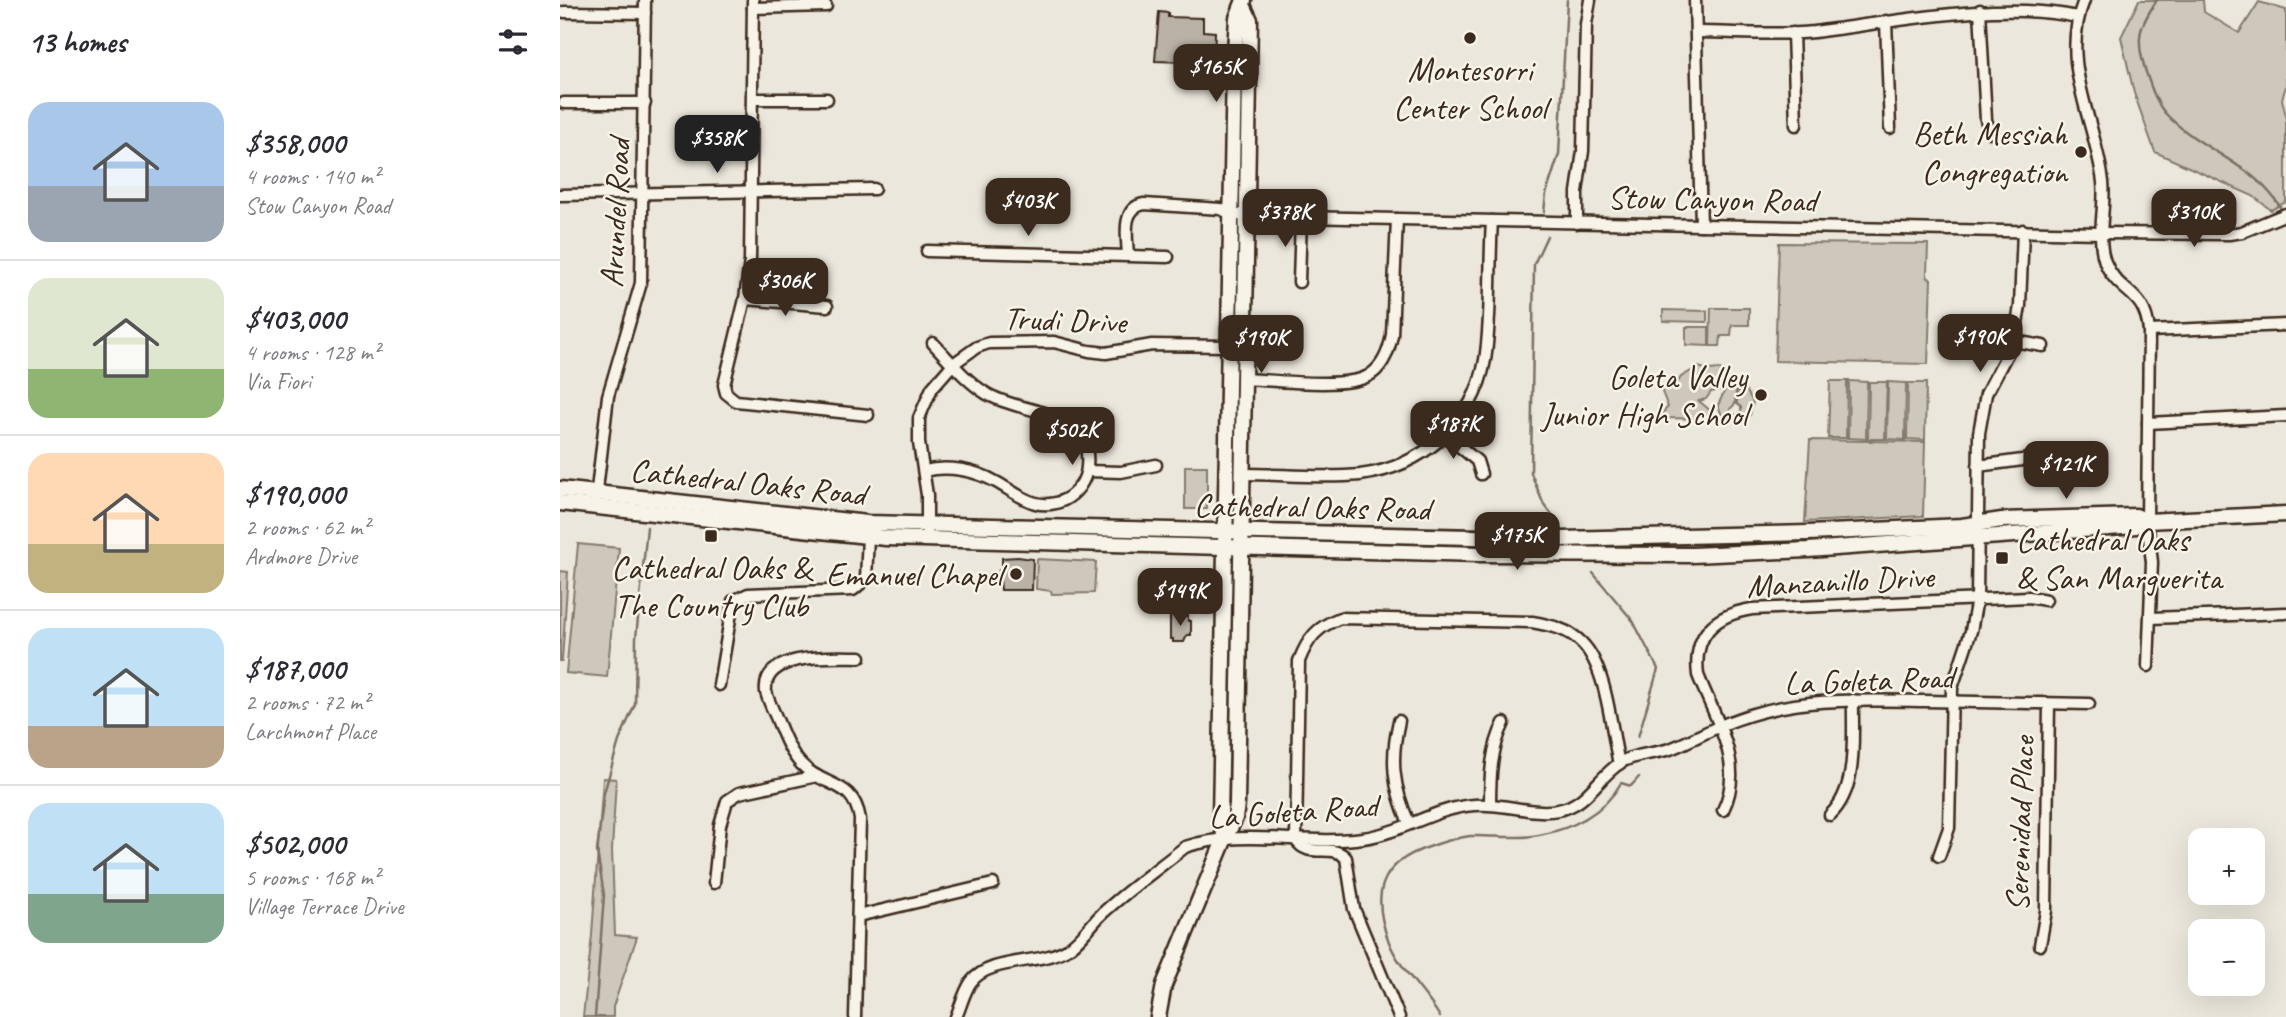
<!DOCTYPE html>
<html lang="en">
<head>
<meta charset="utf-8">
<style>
  :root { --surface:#fff; --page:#f7f7f7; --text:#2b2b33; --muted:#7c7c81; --line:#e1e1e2; --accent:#3b2a1e }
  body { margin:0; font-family:Caveat,sans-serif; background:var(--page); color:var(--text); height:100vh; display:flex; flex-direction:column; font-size:26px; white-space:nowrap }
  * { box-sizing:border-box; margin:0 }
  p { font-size:23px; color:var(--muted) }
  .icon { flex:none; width:38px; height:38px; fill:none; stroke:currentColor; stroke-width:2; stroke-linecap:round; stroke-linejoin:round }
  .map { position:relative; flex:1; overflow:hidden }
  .side { display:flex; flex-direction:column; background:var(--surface); width:560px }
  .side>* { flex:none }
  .tools { position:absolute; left:1628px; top:828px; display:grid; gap:14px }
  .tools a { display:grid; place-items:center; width:77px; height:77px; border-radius:14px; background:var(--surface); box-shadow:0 7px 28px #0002; font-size:35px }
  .price { position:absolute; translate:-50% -60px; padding:0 16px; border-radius:14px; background:var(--accent); color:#fff; font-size:23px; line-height:46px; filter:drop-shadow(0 2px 4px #0008) }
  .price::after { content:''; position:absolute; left:50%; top:42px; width:21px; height:16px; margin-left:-10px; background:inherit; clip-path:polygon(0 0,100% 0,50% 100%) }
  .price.selected { background:#222; color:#fff }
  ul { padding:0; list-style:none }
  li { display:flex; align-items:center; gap:21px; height:175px; padding:0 28px }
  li+li { border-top:2px solid var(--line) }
  li span { display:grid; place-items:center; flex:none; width:196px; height:140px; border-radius:21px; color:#555 }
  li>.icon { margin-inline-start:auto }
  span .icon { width:84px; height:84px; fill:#fffc; stroke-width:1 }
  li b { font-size:30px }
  h2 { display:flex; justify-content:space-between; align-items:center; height:84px; padding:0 28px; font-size:30px }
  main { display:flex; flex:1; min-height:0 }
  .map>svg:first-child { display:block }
  .green { fill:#cec8bc; stroke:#84796d; stroke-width:2 }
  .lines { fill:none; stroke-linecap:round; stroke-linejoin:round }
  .stream { stroke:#7c7064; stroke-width:2.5 }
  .building { fill:#bab2a7; stroke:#3b2a1e; stroke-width:2 }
  .street-casing { stroke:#3b2a1e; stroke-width:15 }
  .secondary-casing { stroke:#3b2a1e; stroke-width:19 }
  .street { stroke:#f7f3e8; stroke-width:10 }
  .secondary { stroke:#f7f3e8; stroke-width:14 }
  .poi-dot { fill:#3b2a1e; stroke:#f7f3e8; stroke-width:2.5 }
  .labels { text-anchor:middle; stroke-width:5; stroke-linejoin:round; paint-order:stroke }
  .poi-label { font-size:33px; fill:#3b2a1e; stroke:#f7f3e8; text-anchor:end }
  .street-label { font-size:33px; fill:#3b2a1e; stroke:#f7f3e8 }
</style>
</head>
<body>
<main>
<section class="side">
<h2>13 homes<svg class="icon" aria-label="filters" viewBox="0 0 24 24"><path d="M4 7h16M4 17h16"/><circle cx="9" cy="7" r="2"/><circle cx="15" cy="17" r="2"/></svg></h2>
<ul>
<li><span style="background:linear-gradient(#a9c7e8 60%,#9aa5b1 0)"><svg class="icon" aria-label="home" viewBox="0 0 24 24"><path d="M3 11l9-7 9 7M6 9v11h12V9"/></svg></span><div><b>$358,000</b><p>4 rooms · 140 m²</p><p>Stow Canyon Road</p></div></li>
<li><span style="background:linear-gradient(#dfe7d0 65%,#8fb573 0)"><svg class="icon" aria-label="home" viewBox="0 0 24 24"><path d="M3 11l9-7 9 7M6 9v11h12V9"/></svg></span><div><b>$403,000</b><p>4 rooms · 128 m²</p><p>Via Fiori</p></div></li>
<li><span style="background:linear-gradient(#ffd9b3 65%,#c2b280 0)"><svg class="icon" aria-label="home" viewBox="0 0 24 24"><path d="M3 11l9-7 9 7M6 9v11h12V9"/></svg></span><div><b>$190,000</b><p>2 rooms · 62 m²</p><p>Ardmore Drive</p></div></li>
<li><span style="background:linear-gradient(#bfe0f5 70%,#b9a48a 0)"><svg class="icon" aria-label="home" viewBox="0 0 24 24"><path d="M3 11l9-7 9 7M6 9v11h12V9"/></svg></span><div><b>$187,000</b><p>2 rooms · 72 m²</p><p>Larchmont Place</p></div></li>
<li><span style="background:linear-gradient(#bfe0f5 65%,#7fa58c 0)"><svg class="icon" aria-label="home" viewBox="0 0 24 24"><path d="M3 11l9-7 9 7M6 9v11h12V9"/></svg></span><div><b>$502,000</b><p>5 rooms · 168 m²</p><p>Village Terrace Drive</p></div></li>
</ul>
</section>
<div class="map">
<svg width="1726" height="1017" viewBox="0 0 1726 1017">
  <rect width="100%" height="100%" fill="#ece7dc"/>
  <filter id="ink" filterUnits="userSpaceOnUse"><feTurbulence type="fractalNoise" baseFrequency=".0143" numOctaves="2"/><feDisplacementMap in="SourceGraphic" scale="14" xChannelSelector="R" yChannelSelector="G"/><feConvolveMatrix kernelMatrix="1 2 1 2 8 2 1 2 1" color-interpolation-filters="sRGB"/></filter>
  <g filter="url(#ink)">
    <g class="green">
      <polygon points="1579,0 1643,0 1644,12 1679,33 1699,2 1726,10 1726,86 1722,99 1726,116 1726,202 1711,210 1693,196 1595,152 1574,93 1561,37"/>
      <polygon points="1219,243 1368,244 1367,274 1368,278 1371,279 1368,364 1215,361"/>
      <polygon points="1151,308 1189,308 1189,325 1172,325 1171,336 1161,336 1160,346 1150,346"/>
      <polygon points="1103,310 1147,311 1147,322 1103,321"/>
      <polygon points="1126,327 1149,327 1149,346 1126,345"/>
      <polygon points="1138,367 1149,370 1160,369 1168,377 1165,389 1151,392 1146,399 1139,401 1152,412 1152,419 1102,418 1102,413 1108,407 1102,392 1104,385 1110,382 1116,385 1121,377"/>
      <polygon points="1270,381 1287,381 1286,438 1268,438"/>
      <polygon points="1289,381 1307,382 1306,439 1288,438"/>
      <polygon points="1309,382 1327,382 1325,439 1308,439"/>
      <polygon points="1328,382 1346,383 1345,440 1327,439"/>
      <polygon points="1348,383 1366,383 1365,440 1347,439"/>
      <polygon points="1176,387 1182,388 1176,391 1175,404 1170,409 1171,414 1177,415 1181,412 1181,407 1177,404 1177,392 1186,390 1193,402 1190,415 1178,422 1162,416 1158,405 1165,390"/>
      <polygon points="1250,440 1365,442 1363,516 1245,522"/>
      <rect x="625" y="466" width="22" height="43"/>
      <polygon points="18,544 59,548 47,677 6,673"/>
      <polygon points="477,559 536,562 534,593 492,594 491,591 476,589"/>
      <polygon points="0,571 8,572 2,661 0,661"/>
      <polygon points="43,778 56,779 52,850 55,935 77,937 53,1007 53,1017 23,1017 32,935"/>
    </g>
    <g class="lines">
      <g class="stream">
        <path d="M1597,0C1579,27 1575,38 1585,69C1590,84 1595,101 1605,113C1641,152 1698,164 1723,212"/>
        <polyline points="984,212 986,194 999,154 1007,0"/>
        <polyline points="987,236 974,264 971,473 983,503 997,521"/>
        <polyline points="1033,573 1073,621 1098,669 1078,737"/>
        <polyline points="35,1017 44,895 37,851 44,793 59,741 75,704 76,638 87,527"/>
        <path d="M880,1017C865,991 840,970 829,942C811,895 819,863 869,847C882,842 896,838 910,836C933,835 956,840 979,835C1012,829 1044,813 1061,783L1071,786L1079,777"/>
      </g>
    </g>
    <g class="building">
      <polygon points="599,12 608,13 608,17 643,18 643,31 655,32 654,63 595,61"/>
      <polygon points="458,557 473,559 472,590 441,590 439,570 442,570 442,558"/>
      <polygon points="610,616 628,616 628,621 631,621 631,635 627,635 624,642 613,642 613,639 610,639"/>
    </g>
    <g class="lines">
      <defs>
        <g id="street">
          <polyline points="193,0 190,261 185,299 164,385 166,393 176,401 308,415"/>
          <polyline points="1135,0 1141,225"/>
          <path d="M1524,0C1499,64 1535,118 1543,182C1546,207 1536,238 1545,262C1558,295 1585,289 1589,331L1587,521L1592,562L1588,666"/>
          <polyline points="193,8 266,6"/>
          <polyline points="1420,10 1426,120 1430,132"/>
          <polyline points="4,12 85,13"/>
          <polyline points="1326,21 1330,128"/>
          <path d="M1136,32C1175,32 1215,36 1254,32C1334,22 1440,0 1517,17"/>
          <polyline points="1233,33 1236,125"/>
          <polyline points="193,99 267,99"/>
          <polyline points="4,103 85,103"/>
          <polyline points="0,195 314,189"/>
          <polyline points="1017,223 1017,192 1023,151 1026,24 1030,0"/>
          <polyline points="367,251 608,257"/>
          <path d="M568,255C567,237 561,208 584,204L661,209L671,214L686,216L1542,233L1669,234L1682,232L1726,214"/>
          <polyline points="739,282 741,217"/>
          <polyline points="185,299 267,306"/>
          <polyline points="1421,330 1454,341 1483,346"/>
          <polyline points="1589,331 1726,325"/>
          <path d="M683,379C711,380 786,389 808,376C823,368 829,351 832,335L837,219"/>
          <polyline points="1588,423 1726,416"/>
          <polyline points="886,435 917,461 921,474"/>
          <polyline points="1418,466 1470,459 1485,453"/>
          <path d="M364,471C387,465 415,470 436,482C458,494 477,513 504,500C516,494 526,481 527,467C533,407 465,416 427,394C406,381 390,361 373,343"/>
          <polyline points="527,471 561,472 596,465"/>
          <path d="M682,474C721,474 761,479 800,475C862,467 914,423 925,360C932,318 929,265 932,221"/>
          <polyline points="36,498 48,396 81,283 85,0"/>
          <polyline points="367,539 367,495 359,443 359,418 372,388 393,364 417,347 429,343 494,342 529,351 546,353 592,345 667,346"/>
          <polyline points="1591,618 1726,613"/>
          <polyline points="159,685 173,601 188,594 293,590 306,579 308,536"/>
          <path d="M839,721C830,760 833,787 849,823"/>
          <path d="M930,804C930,776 931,749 944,723"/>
          <path d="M1163,810C1186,764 1155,719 1138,675C1133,635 1154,615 1192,609L1469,597L1486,600"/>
          <path d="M1270,815C1299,788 1292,736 1293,700"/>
          <polyline points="1379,856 1389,828 1392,688 1411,631 1417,599 1419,433 1426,394 1454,341 1460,306 1463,230"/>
          <polyline points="154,883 160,825 167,801 179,793 257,776"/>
          <polyline points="298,916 433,884"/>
          <polyline points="1480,945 1486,911 1489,704"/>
          <path d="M295,1017L300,819C293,779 265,789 241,764C229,751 223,734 216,717C213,710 208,700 206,692C201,651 276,657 300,657"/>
          <path d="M396,1017C401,1006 404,992 411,982C430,957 480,965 507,949C522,940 531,923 545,911C570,888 599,868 625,847C682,828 745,846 803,838C842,833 874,808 914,805C942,802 971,815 998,810C1027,805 1037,778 1060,763C1074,754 1094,754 1110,749C1133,740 1154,727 1178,719C1239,697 1301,700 1365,701C1420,702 1475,703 1529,704"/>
          <path d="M839,1017L794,909L786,858C772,842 748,860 736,840L739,661C748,638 757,627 780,618L972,622C989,625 1009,629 1022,643C1047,668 1051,729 1059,764"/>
        </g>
        <g id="secondary">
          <polyline points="0,489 307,523 1001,539 1248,533 1402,526 1442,520 1576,516 1587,521"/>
          <polyline points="0,503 326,538 920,554 1132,555 1248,550 1576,526 1587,521 1726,514"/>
          <polyline points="665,838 660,818 674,66 677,18 684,0"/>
          <polyline points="598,1017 604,985 665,838 675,818 677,804 690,20 683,5"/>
        </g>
      </defs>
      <use href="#street" class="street-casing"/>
      <use href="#secondary" class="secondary-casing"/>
      <use href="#street" class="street"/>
      <use href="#secondary" class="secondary"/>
    </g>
  </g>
  <g class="poi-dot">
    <circle cx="910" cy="38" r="7"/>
    <circle cx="1521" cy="152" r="7"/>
    <circle cx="1201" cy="395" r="7"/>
    <rect x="144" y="529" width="14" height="14" rx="3.5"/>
    <rect x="1435" y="551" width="14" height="14" rx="3.5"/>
    <circle cx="456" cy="574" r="7"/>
  </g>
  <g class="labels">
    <g class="poi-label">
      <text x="910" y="81" text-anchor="middle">Montesorri<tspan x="910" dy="38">Center School</tspan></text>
      <text x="1507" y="145">Beth Messiah<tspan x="1507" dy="38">Congregation</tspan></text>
      <text x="1187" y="388">Goleta Valley<tspan x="1187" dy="38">Junior High School</tspan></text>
      <text x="1456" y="551" text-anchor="start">Cathedral Oaks<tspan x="1456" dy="38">&amp; San Marguerita</tspan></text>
      <text x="151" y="579" text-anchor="middle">Cathedral Oaks &amp;<tspan x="151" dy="38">The Country Club</tspan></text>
      <text x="442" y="586">Emanuel Chapel</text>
    </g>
    <g class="street-label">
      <text transform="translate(1152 198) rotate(1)" y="12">Stow Canyon Road</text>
      <text transform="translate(54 213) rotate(-87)" y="12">Arundel Road</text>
      <text transform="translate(505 319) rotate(2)" y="12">Trudi Drive</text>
      <text transform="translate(188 481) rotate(6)" y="12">Cathedral Oaks Road</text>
      <text transform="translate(752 506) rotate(1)" y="12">Cathedral Oaks Road</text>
      <text transform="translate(1280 580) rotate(-3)" y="12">Manzanillo Drive</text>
      <text transform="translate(1309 679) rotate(-2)" y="12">La Goleta Road</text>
      <text transform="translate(733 810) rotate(-4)" y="12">La Goleta Road</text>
      <text transform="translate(1459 824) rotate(-88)" y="12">Serenidad Place</text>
    </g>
  </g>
</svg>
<div class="tools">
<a>+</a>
<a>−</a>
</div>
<b class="price" style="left:656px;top:104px">$165K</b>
<b class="price selected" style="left:157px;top:175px">$358K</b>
<b class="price" style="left:468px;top:238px">$403K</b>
<b class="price" style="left:725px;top:249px">$378K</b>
<b class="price" style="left:1634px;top:249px">$310K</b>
<b class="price" style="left:225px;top:318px">$306K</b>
<b class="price" style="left:1420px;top:374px">$190K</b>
<b class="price" style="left:701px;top:375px">$190K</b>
<b class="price" style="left:893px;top:461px">$187K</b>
<b class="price" style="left:512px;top:467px">$502K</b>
<b class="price" style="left:1506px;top:501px">$121K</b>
<b class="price" style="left:957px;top:572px">$175K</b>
<b class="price" style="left:620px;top:628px">$149K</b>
</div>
</main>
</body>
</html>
